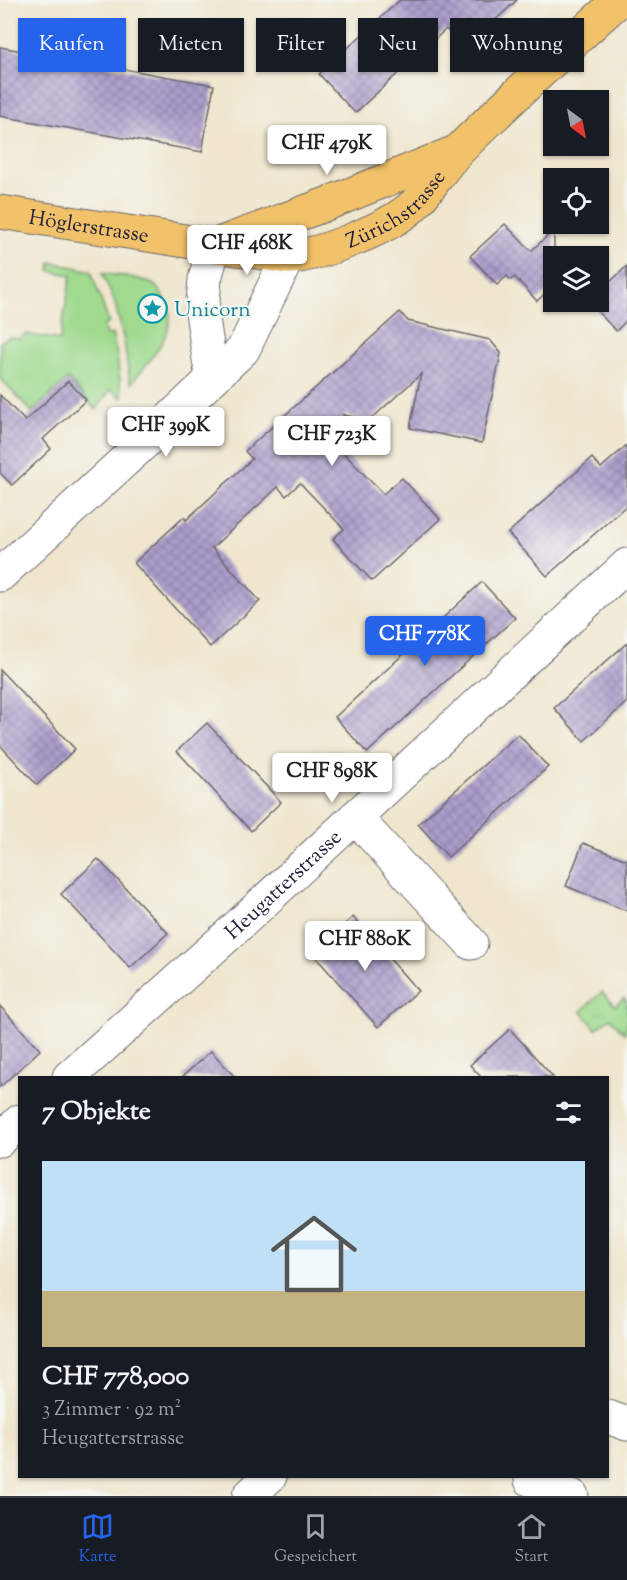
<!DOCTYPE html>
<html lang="de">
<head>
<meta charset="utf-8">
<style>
  :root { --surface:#171b24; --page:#20242c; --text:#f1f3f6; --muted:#9ea1a6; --line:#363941; --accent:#2563eb }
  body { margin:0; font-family:"Sorts Mill Goudy",serif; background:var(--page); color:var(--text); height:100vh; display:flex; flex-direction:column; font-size:22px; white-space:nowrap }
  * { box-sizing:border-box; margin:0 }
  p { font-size:20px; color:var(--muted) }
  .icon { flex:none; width:33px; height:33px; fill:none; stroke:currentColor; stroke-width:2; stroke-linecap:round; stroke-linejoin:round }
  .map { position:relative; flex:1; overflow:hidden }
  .drawer { position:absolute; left:18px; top:1076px; width:591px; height:402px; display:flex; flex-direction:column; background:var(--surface); border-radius:0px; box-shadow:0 2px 4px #0004 }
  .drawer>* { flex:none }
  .guide { position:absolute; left:18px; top:18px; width:591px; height:54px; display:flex; gap:12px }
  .needle { width:39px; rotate:148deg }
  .controls { position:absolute; left:543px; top:90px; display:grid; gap:12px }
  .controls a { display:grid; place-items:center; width:66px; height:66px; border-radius:0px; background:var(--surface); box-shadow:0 2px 4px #0004; font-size:30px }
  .price { position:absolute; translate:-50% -51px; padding:0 14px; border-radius:6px; background:#fff; color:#222; font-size:20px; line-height:39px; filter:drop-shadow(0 2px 3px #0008) }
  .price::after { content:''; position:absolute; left:50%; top:36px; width:18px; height:14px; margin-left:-9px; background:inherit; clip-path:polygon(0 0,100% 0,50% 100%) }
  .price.current { background:var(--accent); color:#fff }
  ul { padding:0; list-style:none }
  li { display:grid; align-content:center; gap:12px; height:318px; padding:0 24px }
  li span { display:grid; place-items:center; height:186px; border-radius:0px; color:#555 }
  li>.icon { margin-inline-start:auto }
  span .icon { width:108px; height:108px; fill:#fffc; stroke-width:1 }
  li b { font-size:26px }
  h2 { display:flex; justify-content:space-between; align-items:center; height:72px; padding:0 24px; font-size:26px }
  .pill { padding:0 21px; border-radius:0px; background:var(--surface); box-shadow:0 2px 4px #0004; font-size:21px; line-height:54px }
  .pill.current { background:var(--accent); color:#fff }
  .tab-bar { display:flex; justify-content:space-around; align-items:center; height:84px; border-top:2px solid var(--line); background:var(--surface); font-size:16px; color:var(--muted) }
  .tab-bar a { display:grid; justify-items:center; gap:3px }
  .tab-bar .current { color:var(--accent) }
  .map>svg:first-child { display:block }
  .green { fill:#9fda8e; stroke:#607e64; stroke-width:1.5 }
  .park { fill:url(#park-tufts); stroke:#607e64; stroke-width:1.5 }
  .building { fill:url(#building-cross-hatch) }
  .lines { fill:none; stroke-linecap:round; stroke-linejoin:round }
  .minor-casing { stroke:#6a676e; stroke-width:35 }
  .major-casing { stroke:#6a676e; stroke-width:35 }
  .minor { stroke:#fff; stroke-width:33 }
  .major { stroke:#f2c26a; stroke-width:33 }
  .labels { text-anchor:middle; stroke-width:4.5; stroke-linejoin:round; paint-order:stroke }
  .street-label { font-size:21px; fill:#22223b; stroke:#f6f6f2 }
  .culture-label { font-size:21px; fill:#0d838f; stroke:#f6f6f2; text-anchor:start }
</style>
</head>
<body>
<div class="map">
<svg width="627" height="1496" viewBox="0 0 627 1496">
  <defs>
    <pattern id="park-tufts" width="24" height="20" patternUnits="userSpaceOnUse" patternTransform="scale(1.5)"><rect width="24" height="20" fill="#9fda8e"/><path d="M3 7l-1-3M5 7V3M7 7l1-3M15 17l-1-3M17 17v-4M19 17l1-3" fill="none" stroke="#89bb7b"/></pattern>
    <pattern id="building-cross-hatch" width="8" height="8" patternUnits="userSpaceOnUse" patternTransform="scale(1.5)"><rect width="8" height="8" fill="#ac9ecc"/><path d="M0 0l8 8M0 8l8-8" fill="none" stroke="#8c80a7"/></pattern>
  </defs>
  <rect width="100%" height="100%" fill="#f6f6f2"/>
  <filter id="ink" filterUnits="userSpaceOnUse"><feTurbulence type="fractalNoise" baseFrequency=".0167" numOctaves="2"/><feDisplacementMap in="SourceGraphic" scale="12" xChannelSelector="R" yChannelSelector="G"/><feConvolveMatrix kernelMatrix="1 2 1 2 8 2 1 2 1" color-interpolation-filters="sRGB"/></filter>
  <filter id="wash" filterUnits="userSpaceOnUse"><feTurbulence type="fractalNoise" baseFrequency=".008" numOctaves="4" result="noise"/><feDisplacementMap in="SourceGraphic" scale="24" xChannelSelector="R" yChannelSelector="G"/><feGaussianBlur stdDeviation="1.35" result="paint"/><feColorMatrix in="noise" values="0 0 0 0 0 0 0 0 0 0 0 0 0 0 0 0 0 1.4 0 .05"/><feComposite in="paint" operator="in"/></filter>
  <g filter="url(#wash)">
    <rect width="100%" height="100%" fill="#efe6cd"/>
    <g class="green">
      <polygon points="51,262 91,271 109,323 103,326 107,336 112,334 117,356 122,398 110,390 96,410 68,379 32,412 0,378 0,342 9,337 19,339 26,334 60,340 71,275 50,271"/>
      <path d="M102,273C117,276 134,276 148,282C157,285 160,291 164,298C184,328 148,361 131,384L130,382L124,341L115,303Z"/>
    </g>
    <polygon class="park" points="602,992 615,1006 624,998 627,1002 627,1030 624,1033 610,1018 596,1029 581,1011"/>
    <g id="blocks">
      <g class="building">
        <polygon points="400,0 517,0 464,49 446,29 355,113 319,74"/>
        <polygon points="0,47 214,85 202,152 0,116"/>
        <polygon points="505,224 531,251 554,230 554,285 537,301 515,277 511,280 507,276 497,285 470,256"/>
        <polygon points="627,266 627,320 616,331 598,312 598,269 610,282"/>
        <polygon points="400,312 408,321 490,340 501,353 482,443 410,428 421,374 370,420 343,415 358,431 339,448 383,494 402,478 440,519 372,581 333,539 344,529 300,483 286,496 278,487 212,548 260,601 210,647 134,563 184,517 186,520 252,459 245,451"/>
        <polygon points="68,381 86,400 43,439 51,449 12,485 0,473 0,395 25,421"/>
        <polygon points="627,445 627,505 547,576 508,533 592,458 601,468"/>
        <polygon points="482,582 515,618 367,753 335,717"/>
        <polygon points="627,643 627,702 584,741 554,708"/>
        <polygon points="0,670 75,749 37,785 0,745"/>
        <polygon points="207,723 281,802 251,831 177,751"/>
        <polygon points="518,734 548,767 448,857 418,824"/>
        <polygon points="583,843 627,860 627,911 566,886"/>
        <polygon points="98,859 168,933 130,968 61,894"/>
        <polygon points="353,917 418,991 378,1027 312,953"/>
        <polygon points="0,1006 40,1050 0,1087"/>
        <polygon points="510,1029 553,1077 481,1077 470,1065"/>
        <polygon points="211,1051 235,1077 182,1077"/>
      </g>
    </g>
  </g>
  <g filter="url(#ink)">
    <use href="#blocks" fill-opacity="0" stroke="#6a676e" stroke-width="1.5"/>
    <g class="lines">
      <defs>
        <g id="minor">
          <polyline points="212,379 202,312 205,279 214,246"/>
          <polyline points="0,575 145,442 243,350 288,257"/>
          <polyline points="355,817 471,943"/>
          <path id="s1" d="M69,1077L227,936L627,565"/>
          <polyline points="0,1140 20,1121"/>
          <polyline points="608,1417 627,1424"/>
          <polyline points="531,1480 572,1496"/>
          <polyline points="249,1496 270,1476"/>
        </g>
        <g id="major">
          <path id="s2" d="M0,212L288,257C319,256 389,228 413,206C430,189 442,167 459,150C511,98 565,49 619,0"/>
          <polyline points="216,245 324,205 453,153"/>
        </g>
      </defs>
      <use href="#minor" class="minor-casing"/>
      <use href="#major" class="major-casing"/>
      <use href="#minor" class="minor"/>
      <use href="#major" class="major"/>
    </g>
  </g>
  <defs>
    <symbol id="sight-ring" viewBox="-11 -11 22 22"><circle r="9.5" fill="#f6f6f2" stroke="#0f9aa8" stroke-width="1.5"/><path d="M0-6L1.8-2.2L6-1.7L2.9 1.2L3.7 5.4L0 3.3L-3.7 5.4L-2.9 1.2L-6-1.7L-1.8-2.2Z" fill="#0f9aa8"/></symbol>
  </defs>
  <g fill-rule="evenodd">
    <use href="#sight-ring" x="136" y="292" width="33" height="33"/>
  </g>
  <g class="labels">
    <g class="street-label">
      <text dy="7" stroke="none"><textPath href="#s2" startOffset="412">Zürichstrasse</textPath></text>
      <text dy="7" stroke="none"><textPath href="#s2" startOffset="90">Höglerstrasse</textPath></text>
      <text dy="7" stroke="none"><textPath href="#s1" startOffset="288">Heugatterstrasse</textPath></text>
    </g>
    <g class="culture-label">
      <text x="174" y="316">Unicorn</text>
    </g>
  </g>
</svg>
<div class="controls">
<a><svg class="needle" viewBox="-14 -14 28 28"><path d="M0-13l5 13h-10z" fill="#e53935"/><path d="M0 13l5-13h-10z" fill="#9ea1a6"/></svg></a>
<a><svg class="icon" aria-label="locate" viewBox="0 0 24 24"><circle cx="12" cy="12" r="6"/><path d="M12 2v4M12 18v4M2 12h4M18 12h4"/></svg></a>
<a><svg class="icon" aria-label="layers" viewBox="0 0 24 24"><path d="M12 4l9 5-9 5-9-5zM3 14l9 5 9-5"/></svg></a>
</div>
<b class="price" style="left:327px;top:176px">CHF 479K</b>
<b class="price" style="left:247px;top:276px">CHF 468K</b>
<b class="price" style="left:166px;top:458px">CHF 399K</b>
<b class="price" style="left:332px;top:467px">CHF 723K</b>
<b class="price current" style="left:425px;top:667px">CHF 778K</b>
<b class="price" style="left:332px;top:804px">CHF 898K</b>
<b class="price" style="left:365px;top:972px">CHF 880K</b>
<div class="guide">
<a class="pill current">Kaufen</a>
<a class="pill">Mieten</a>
<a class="pill">Filter</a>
<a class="pill">Neu</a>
<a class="pill">Wohnung</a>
</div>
<section class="drawer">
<h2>7 Objekte<svg class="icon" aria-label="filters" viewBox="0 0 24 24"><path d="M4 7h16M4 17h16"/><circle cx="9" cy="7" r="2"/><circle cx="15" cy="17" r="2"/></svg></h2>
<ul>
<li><span style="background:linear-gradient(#bfe0f5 70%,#c2b280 0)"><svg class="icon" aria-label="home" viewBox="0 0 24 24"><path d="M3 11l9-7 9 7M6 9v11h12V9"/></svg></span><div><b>CHF 778,000</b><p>3 Zimmer · 92 m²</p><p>Heugatterstrasse</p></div></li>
</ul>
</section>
</div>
<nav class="tab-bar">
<a class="current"><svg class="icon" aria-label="map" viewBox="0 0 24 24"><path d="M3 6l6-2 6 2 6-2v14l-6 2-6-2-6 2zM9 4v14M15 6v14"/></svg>Karte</a>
<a><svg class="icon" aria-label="saved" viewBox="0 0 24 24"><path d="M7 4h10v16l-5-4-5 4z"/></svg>Gespeichert</a>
<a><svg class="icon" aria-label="home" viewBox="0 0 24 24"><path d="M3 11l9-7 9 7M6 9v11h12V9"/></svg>Start</a>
</nav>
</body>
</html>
